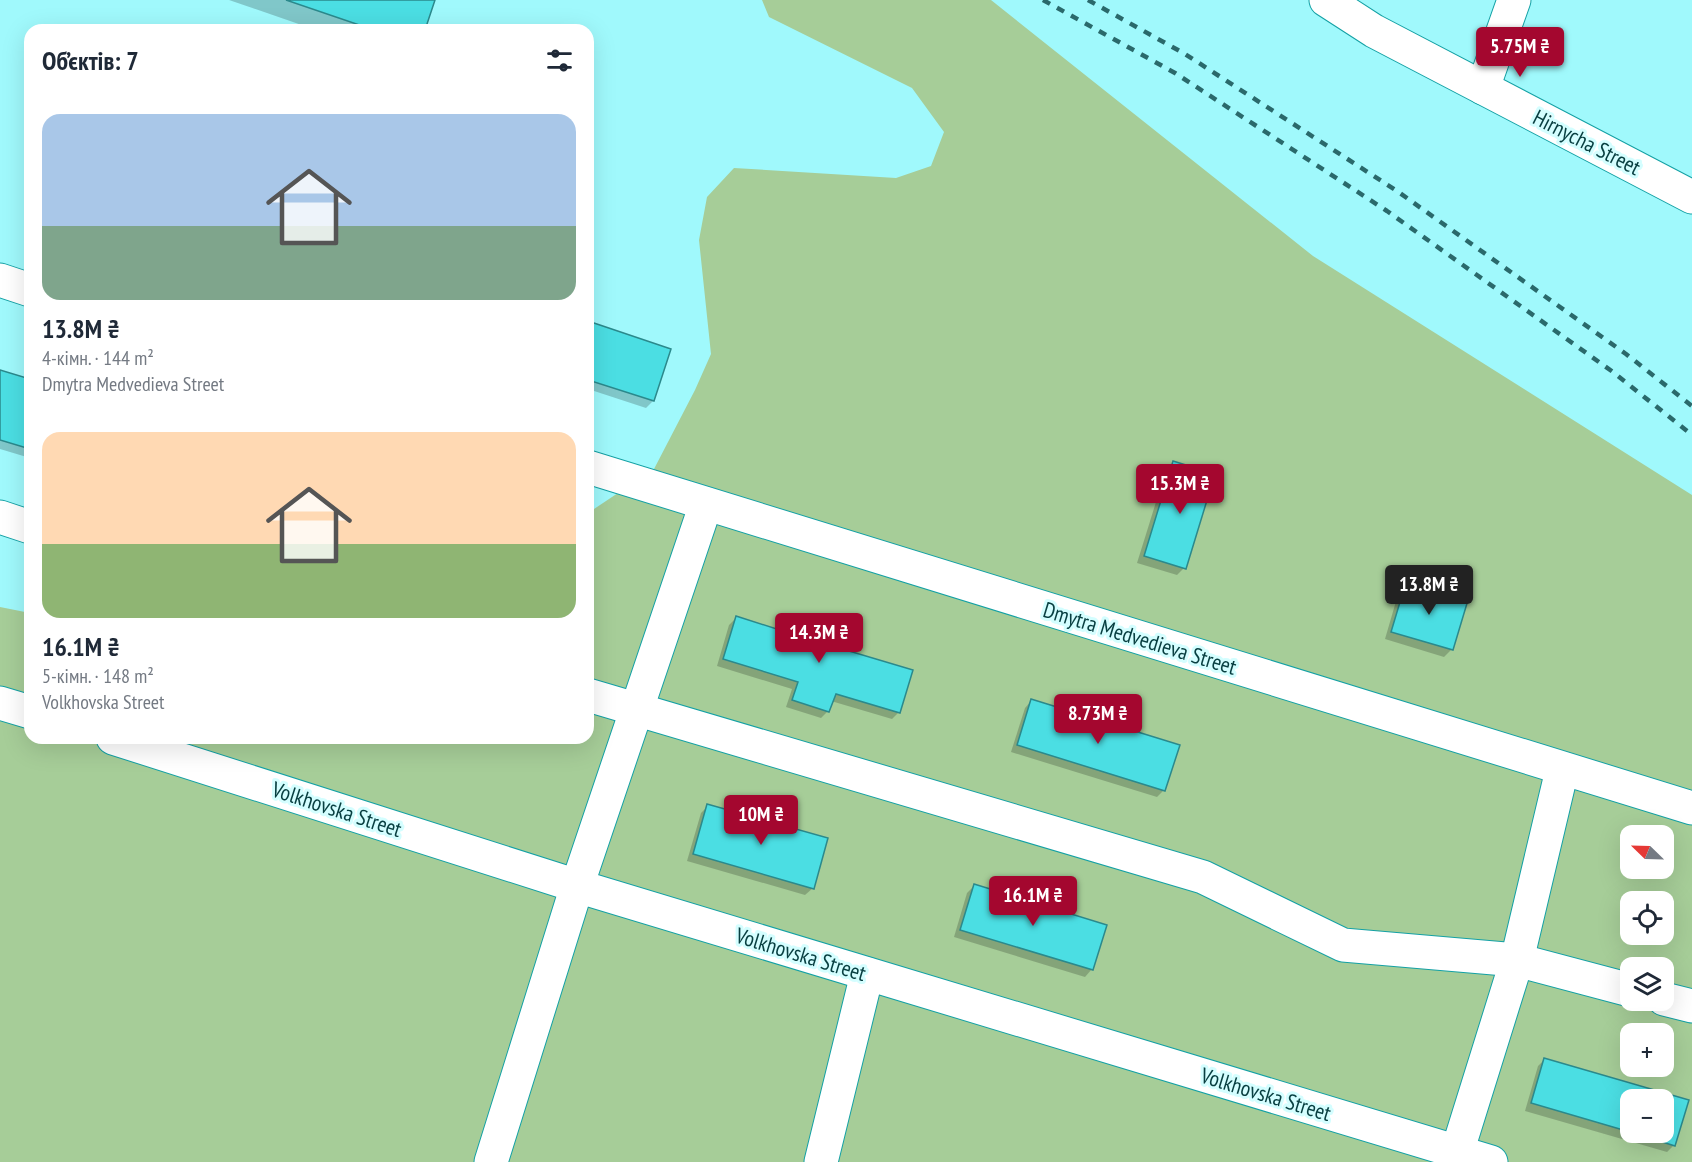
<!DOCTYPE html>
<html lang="uk">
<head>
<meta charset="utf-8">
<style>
  :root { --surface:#fff; --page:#f6f6f7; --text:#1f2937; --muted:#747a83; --accent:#a4072f }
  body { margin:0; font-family:"PT Sans Narrow",sans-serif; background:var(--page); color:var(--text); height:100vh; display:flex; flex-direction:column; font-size:22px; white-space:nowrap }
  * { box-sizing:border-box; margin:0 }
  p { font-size:20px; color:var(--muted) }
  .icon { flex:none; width:33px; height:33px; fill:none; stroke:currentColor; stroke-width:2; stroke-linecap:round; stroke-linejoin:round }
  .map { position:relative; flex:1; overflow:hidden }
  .panel { position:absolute; left:24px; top:24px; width:570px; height:720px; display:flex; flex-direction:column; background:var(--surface); border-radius:18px; box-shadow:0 6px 24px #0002 }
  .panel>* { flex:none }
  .needle { width:39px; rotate:293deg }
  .tools { position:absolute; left:1620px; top:825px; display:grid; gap:12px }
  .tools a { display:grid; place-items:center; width:54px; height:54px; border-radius:12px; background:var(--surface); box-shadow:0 6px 24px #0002; font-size:30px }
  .price { position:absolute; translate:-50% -51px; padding:0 14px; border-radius:6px; background:var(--accent); color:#fff; font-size:20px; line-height:39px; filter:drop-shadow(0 2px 3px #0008) }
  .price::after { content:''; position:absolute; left:50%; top:36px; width:18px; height:14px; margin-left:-9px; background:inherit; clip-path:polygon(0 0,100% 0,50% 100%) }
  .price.current { background:#222; color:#fff }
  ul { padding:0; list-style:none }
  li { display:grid; align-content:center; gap:12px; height:318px; padding:0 18px }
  li span { display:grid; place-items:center; height:186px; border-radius:18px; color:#555 }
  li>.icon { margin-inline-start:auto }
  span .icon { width:108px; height:108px; fill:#fffc; stroke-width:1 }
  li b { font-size:26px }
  h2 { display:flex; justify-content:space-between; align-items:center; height:72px; padding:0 18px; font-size:26px }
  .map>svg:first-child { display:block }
  .green { fill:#a6cd98; fill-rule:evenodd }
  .shadow { fill:#0003; fill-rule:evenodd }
  .building { fill:#4bdee3; stroke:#2b898c; stroke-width:1.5 }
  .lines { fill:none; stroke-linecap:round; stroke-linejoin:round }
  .minor-casing { stroke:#14a1a5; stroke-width:35 }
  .major-casing { stroke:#14a1a5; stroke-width:35 }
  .minor { stroke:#fff; stroke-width:33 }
  .major { stroke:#fff; stroke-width:33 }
  .rail { stroke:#2a696b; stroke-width:4.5; stroke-dasharray:8 8; stroke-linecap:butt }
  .labels { text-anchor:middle; stroke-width:6; stroke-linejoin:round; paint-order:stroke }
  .street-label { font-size:22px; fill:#083f41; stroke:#d4feff }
</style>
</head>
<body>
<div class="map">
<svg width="1692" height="1162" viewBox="0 0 1692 1162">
  <rect width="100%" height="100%" fill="#a0f9fc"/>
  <path class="green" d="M762,0H991L1313,256L1692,495V1162H0V607L30,613V738H588V513L654,469L695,390L711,354L699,240L707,197L734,168L896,178L931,166L944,132L912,88L769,17ZM1630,836H1664V868H1630ZM1630,902H1664V934H1630ZM1630,968H1664V1000H1630ZM1630,1034H1664V1066H1630ZM1630,1100H1664V1132H1630Z"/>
  <g class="shadow">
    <polygon points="229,0 433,0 423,30 316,30"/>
    <polygon points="588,323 653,401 646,408 588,389"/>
    <polygon points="0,371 30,381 30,458 0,449"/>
    <polygon points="1174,463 1184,568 1177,575 1137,563 1166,470"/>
    <polygon points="1406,584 1466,601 1451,650 1444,657 1385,639 1399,591"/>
    <polygon points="820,616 847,652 899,712 892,719 831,701 828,711 821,718 786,707 792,689 717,666 729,625 736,618 807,640 813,623"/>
    <polygon points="1032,700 1164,790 1157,797 1011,752 1025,708"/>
    <polygon points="708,806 813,888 805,895 687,861 701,813"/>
    <polygon points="974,886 1092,969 1085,977 954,937 967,893"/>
    <path d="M1545,1059L1687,1101L1674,1145L1667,1152L1525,1111L1538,1066ZM1630,1100H1664V1132H1630Z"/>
  </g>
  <g class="building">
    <polygon points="286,0 435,0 425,30 374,30"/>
    <polygon points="588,321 671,349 654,401 588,380"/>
    <polygon points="0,370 30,379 30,449 0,440"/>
    <polygon points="1173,461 1215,474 1186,569 1144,556"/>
    <polygon points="1406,582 1468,600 1453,650 1391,632"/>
    <polygon points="819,614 857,626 849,651 913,670 900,713 836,694 829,712 792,700 798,682 723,659 736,616 811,640"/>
    <polygon points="1031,699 1180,745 1165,791 1017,745"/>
    <polygon points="707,804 828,838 814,889 693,854"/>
    <polygon points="974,884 1107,925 1093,970 960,930"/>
    <polygon points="1544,1058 1689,1100 1675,1146 1631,1132 1664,1132 1664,1100 1630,1100 1630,1132 1531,1103"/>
  </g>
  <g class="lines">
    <defs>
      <g id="minor">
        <polyline points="1483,88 1514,0"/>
        <polyline points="0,280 30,290"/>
        <polyline points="588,467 1692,808"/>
        <polyline points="0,517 30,527"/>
        <polyline points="588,695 1203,877 1343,945 1517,960 1630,990"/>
        <polyline points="0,703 30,712"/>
        <polyline points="113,738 577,886 1491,1162"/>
        <polyline points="1664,999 1692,1006"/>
        <polyline points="491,1162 577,886 706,504"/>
        <polyline points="821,1162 867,974"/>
        <polyline points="1454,1162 1517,960 1562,770"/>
      </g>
      <polyline id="major" points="1326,0 1374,31 1692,197"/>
    </defs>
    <use href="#minor" class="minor-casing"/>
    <use href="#major" class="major-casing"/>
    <use href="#minor" class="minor"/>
    <use href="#major" class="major"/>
    <g class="rail">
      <polyline points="1043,0 1175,73 1387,211 1613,372 1692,435"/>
      <polyline points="1088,0 1185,54 1397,191 1626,354 1692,406"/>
    </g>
  </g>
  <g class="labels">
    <g class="street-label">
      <text transform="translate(1587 142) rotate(27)" y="8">Hirnycha Street</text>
      <text transform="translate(1140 638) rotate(17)" y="8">Dmytra Medvedieva Street</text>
      <text transform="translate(337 809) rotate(18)" y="8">Volkhovska Street</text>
      <text transform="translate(801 954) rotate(17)" y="8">Volkhovska Street</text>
      <text transform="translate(1266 1094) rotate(17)" y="8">Volkhovska Street</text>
    </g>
  </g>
</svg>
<div class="tools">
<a><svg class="needle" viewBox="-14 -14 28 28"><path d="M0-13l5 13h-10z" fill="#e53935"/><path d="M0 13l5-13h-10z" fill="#747a83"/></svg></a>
<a><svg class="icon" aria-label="locate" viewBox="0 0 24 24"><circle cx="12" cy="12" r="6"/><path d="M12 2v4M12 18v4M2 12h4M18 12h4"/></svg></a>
<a><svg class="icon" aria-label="layers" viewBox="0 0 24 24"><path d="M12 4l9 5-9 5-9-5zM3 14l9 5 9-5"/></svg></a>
<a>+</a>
<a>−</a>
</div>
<b class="price" style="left:1520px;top:78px">5.75M ₴</b>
<b class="price" style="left:1180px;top:515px">15.3M ₴</b>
<b class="price current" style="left:1429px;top:616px">13.8M ₴</b>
<b class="price" style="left:819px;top:664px">14.3M ₴</b>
<b class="price" style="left:1098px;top:745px">8.73M ₴</b>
<b class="price" style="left:761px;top:846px">10M ₴</b>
<b class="price" style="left:1033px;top:927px">16.1M ₴</b>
<section class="panel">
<h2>Об’єктів: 7<svg class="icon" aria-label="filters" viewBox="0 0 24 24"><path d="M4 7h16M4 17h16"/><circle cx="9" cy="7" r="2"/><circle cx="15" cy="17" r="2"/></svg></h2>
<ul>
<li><span style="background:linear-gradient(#a9c7e8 60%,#7fa58c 0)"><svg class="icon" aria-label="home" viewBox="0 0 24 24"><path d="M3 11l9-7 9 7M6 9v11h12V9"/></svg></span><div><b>13.8M ₴</b><p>4-кімн. · 144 m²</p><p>Dmytra Medvedieva Street</p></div></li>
<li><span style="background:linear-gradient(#ffd9b3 60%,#8fb573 0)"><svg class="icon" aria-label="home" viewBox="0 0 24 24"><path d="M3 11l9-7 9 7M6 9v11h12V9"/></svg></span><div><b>16.1M ₴</b><p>5-кімн. · 148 m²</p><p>Volkhovska Street</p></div></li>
</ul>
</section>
</div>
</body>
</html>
